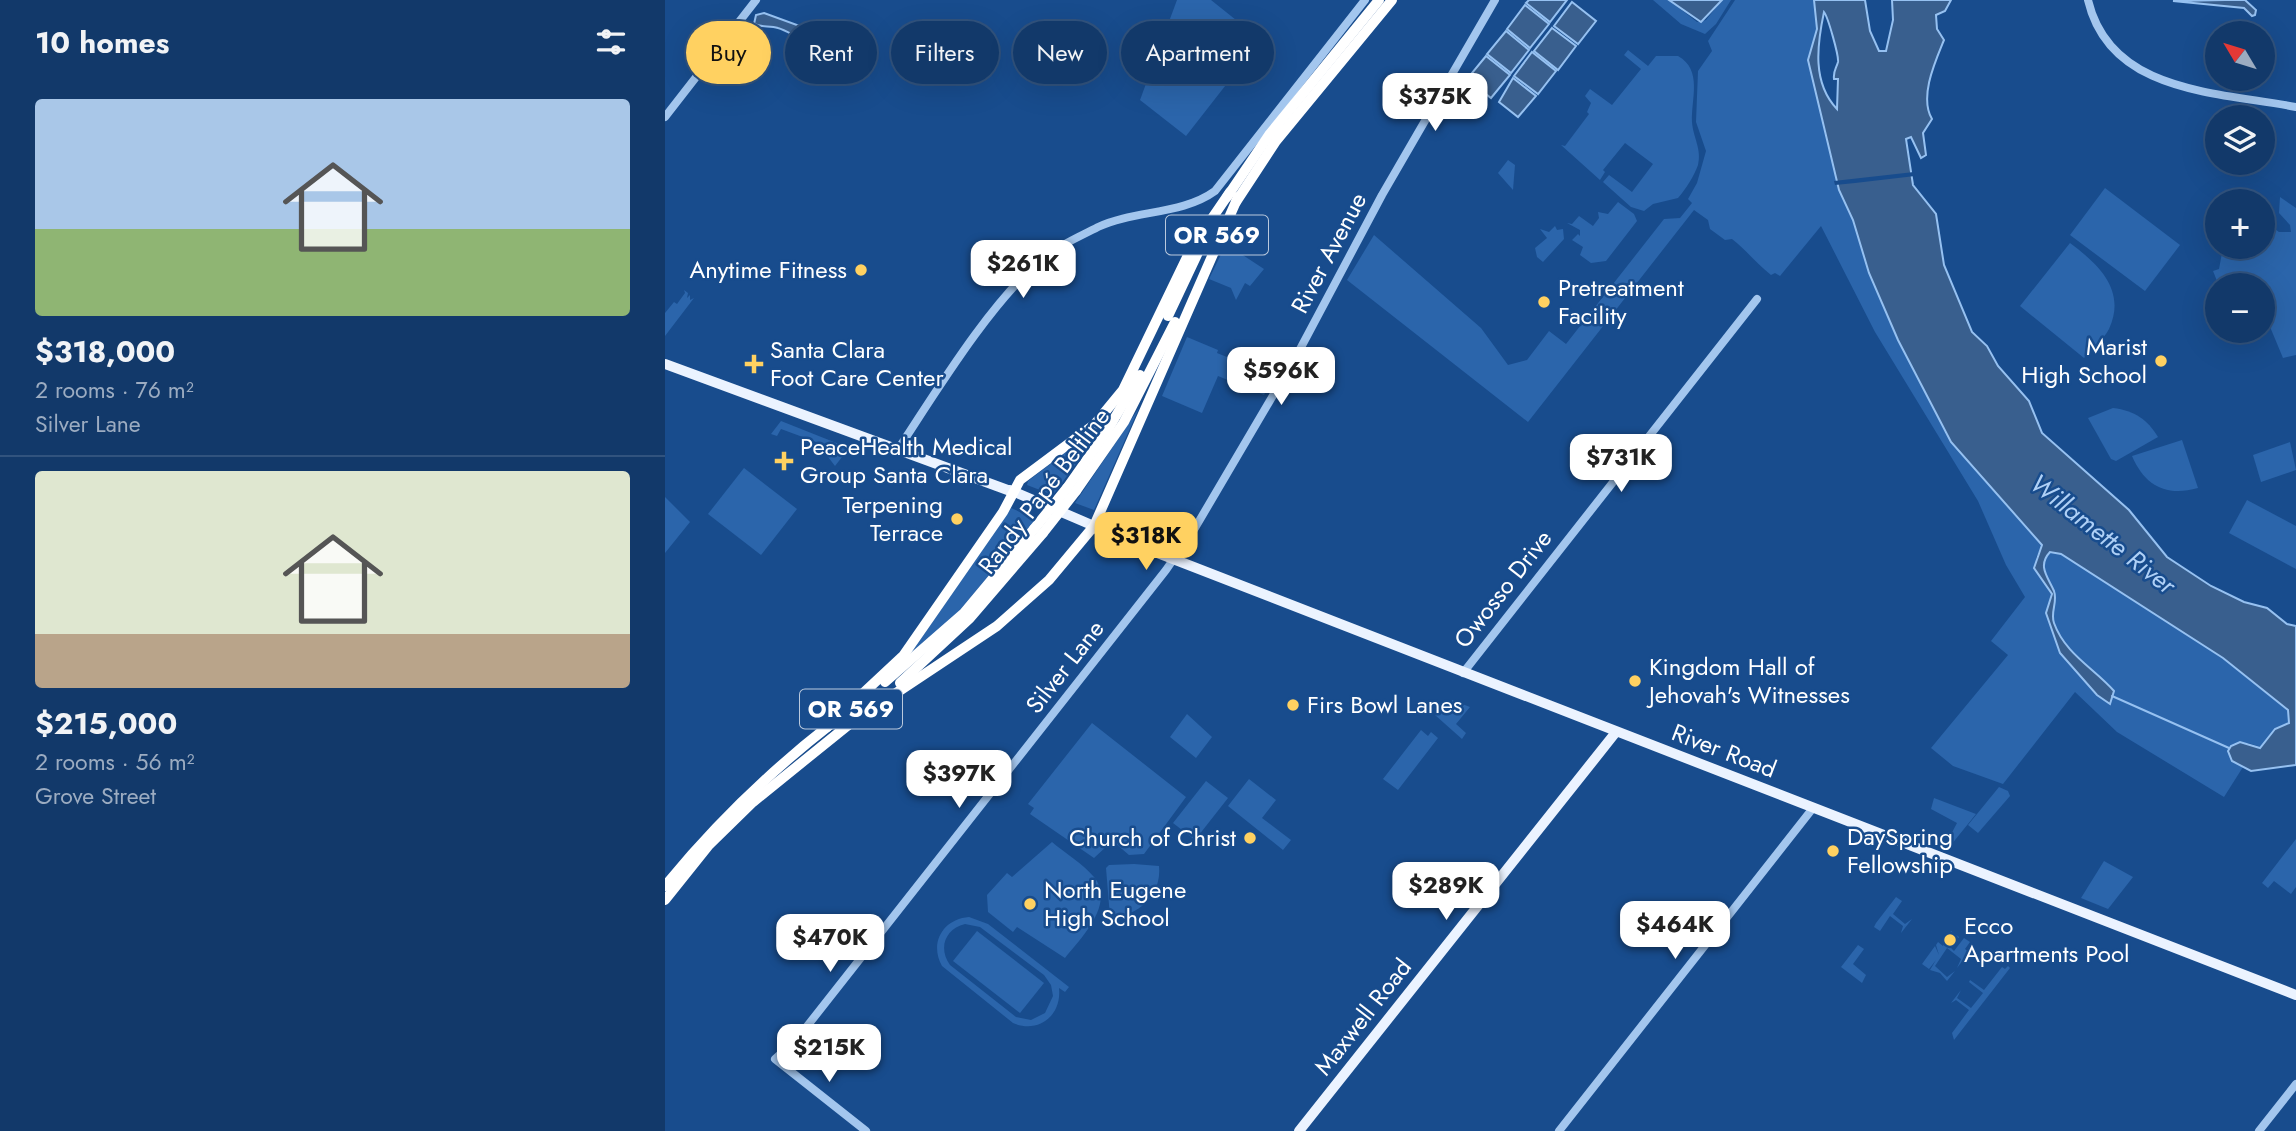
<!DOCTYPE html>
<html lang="en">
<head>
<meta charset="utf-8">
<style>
  :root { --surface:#12396a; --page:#1b4070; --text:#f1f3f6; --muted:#9cacc1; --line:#31537e; --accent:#ffd161 }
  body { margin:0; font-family:Jost,sans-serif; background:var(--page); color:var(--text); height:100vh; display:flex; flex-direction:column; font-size:26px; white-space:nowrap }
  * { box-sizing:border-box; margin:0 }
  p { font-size:23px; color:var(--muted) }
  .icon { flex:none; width:38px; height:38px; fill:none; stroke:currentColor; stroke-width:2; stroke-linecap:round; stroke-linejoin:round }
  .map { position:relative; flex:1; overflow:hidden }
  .sheet { display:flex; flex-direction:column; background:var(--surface); width:665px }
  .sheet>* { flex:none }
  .banner { position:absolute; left:21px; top:21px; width:665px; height:63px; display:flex; gap:14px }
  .needle { width:46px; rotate:308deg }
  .controls { position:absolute; left:1540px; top:21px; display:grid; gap:14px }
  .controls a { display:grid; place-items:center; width:70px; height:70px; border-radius:50%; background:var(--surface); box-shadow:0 7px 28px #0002,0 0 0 2px var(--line); font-size:35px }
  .price { position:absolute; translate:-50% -60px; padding:0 16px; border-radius:14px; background:#fff; color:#222; font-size:23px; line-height:46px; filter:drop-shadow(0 2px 4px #0008) }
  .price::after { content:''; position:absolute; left:50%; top:42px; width:21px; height:16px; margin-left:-10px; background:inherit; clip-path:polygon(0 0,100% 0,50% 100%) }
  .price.active { background:var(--accent); color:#111 }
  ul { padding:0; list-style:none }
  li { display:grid; align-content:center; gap:14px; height:371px; padding:0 35px }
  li+li { border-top:2px solid var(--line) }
  li span { display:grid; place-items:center; height:217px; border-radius:7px; color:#555 }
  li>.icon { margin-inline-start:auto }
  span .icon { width:126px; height:126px; fill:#fffc; stroke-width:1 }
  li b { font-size:30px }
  h2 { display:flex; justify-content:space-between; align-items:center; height:84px; padding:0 35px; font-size:30px }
  .pill { padding:0 24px; border-radius:32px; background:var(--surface); box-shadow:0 7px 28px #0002,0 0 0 2px var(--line); font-size:24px; line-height:63px }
  .pill.active { background:var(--accent); color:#111 }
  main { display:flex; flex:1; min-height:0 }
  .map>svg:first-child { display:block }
  .green { fill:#2b65ab; fill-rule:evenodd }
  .water { fill:#395f8e; stroke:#96c1f1; stroke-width:2; fill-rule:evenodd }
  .pier { fill:#184c8d }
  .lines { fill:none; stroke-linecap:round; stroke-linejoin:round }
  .stream { stroke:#96c1f1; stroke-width:2 }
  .minor { stroke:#a3c6ee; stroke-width:8 }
  .major { stroke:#ebf3ff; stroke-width:10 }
  .highway { stroke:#fff; stroke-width:10 }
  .highway-bridge { stroke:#fff; stroke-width:10 }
  .poi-dot { fill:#ffd161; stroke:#184c8d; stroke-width:2.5 }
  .labels { text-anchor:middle; stroke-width:5; stroke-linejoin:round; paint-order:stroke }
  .shield { fill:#184c8d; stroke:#bac9dd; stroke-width:2 }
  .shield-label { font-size:23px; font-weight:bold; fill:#fff }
  .street-label { font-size:24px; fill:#fff; stroke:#184c8d }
  .poi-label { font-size:24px; fill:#fff; stroke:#184c8d; text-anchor:start }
  .water-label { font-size:26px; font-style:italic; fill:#afd0f6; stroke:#184c8d }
</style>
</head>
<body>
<main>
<section class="sheet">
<h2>10 homes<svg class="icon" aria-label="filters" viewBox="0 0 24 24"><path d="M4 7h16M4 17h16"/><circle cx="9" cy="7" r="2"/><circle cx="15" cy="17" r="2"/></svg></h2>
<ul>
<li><span style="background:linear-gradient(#a9c7e8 60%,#8fb573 0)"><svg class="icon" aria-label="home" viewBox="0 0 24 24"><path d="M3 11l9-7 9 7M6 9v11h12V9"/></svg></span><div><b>$318,000</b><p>2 rooms · 76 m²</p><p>Silver Lane</p></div></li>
<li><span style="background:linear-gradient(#dfe7d0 75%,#b9a48a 0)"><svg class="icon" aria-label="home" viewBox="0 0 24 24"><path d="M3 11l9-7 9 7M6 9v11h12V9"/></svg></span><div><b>$215,000</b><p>2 rooms · 56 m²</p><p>Grove Street</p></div></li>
</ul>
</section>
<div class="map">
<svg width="1631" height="1131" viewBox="0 0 1631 1131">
  <rect width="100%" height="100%" fill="#184c8d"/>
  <g class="green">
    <polygon points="512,0 546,0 596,40 521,136 475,100"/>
    <polygon points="988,0 1004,0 1032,22 1041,20 1057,0 1066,0 1051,24 1040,34 1016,24"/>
    <path d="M1070,0H1149L1152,29L1143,60L1174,190L1188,220L1204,273L1233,340L1286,442L1377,545L1371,558L1378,572L1380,557L1385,552L1396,554L1558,658L1624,710V723L1610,729L1596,747L1583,743L1563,751L1567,761L1578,767L1559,797L1452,732L1410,692L1338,784L1288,766L1266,748L1343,655L1326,641L1360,597L1341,565L1313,501L1210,332L1156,226L1115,276L1110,273L1106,275C1091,263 1081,250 1067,239L1060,240L1045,229L1043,220L1029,210L863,422L682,280L709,235L816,328L843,365L862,360L884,331L901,344L999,219L1015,218L1027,203L1023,199L1032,183L1041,151L1031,122L1033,71L1047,51L1043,41Z"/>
    <path d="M963,50L983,66L991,56H1013C1038,70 1026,99 1027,122C1028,137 1037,149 1033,165C1029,176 1021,189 1013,198L988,204L979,211L966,207L938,182L944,175L967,192L988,164L960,143L938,170L940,172L935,180L896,145L900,146L924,114L922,112L926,103L920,96L925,89L947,105L976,69L959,55Z"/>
    <polygon points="843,160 850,165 848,190 833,173"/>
    <polygon points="1440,188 1515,245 1480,291 1405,235"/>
    <polygon points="1615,197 1631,208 1631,355 1618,358 1603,322 1598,318 1598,285 1560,285 1552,281 1548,271 1554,269 1557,253 1554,247 1598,247 1598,235 1607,227 1614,232 1626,232 1625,225 1614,213"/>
    <polygon points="953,202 969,214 972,221 941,261 926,263 915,255 918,247 907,240 913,234 915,236 915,230 902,223 907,224 914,216 928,226 934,218 933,212 943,214"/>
    <polygon points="890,226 892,230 898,229 899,239 878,262 872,257 870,248 882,238 875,229 884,232"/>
    <path d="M1405,243C1433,264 1462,290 1444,329C1439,339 1427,349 1419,358L1355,306Z"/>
    <polygon points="561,244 599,269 585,286 580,283 571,300 566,288 544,279"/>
    <polygon points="19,290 23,293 22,298 25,295 25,300 29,298 0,336 0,313 9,302 12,304 20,293"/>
    <polygon points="522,337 553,350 552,353 567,359 564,366 605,383 599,395 553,376 537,413 497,396"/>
    <polygon points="474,408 429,510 410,503"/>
    <path d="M1448,408C1470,411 1482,419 1493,437L1451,461L1446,459L1423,418Z"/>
    <polygon points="443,420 388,495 362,485 363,481"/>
    <polygon points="116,421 184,448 170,466 160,453 162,446 116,429 112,436 106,434"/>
    <path d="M1517,440L1533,488C1501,497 1480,486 1467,456Z"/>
    <polygon points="1625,442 1631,470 1596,482 1588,455"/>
    <polygon points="79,468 132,509 96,555 43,514"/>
    <polygon points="0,497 25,522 0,553"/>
    <polygon points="1582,500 1631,526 1631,569 1564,533"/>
    <polygon points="346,508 371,519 294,611 244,656"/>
    <polygon points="787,700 805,707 791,724 801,733 797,739 770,715 780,702 785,705"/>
    <polygon points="522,714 547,737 531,758 505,737"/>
    <polygon points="427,723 521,797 479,854 464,855 450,843 443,845 429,858 365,814 369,808 363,804"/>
    <polygon points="756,730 763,736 766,732 773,738 733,790 718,779"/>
    <polygon points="584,779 611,800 597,818 626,840 618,850 563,806"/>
    <polygon points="541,781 563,798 530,840 508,823"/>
    <polygon points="1334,787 1343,791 1345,796 1313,833 1303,825"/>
    <polygon points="1269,798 1311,814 1286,845 1282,842 1292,823 1266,809"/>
    <polygon points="1631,839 1631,887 1626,894 1609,881 1603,888 1597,883"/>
    <path d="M387,842C400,853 418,864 429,877C451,904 415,939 400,958L352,927L348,932L323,912L322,895L342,873L347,877Z"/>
    <polygon points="1439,861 1468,877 1443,909 1416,898"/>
    <path d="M469,864L494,866C497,895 473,917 445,917L441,868L444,865Z"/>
    <polygon points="1231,897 1237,901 1228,914 1240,924 1247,919 1236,933 1238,926 1225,916 1215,931 1209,927 1211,923"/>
    <path d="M304,917L323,924L404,987L400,992L394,988C397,1015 374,1034 348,1023L277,966C264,943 278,919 304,917ZM300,924L315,927L379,975L386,985L388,996L380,1013L366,1020L351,1017L285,965C273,948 280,929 300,924Z"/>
    <polygon points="312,931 379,983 355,1013 288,961"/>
    <polygon points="1286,931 1294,937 1286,948 1289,951 1299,938 1305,942 1300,949 1304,952 1292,968 1296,959 1282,948 1270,966 1282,977 1290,971 1282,981 1275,973 1265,970 1271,960 1264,969 1257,964 1270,946 1274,955 1271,945 1273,942 1278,946"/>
    <polygon points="1193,945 1199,949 1188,964 1201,975 1197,983 1176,967"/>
    <polygon points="1343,966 1345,968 1289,1040 1287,1033 1304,1010 1291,1000 1286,1003 1296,990 1292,998 1306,1008 1318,993 1304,982 1305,980 1319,990 1337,967 1340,969"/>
  </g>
  <g class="water">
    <polygon points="864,0 902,0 885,22 861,3"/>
    <polygon points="1004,0 1057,0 1036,22"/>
    <path d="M1149,0H1200L1205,31L1214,51H1221L1228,20L1227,0H1286L1280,11L1271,15L1272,29L1279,40C1270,62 1254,97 1267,119L1258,133L1261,155L1256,158L1246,137L1241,139L1248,185L1271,214L1279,265L1307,332L1322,346L1333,366L1364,401L1377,433L1464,510L1502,557L1546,586L1579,602L1602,608L1622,624L1631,626V765L1586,771L1567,761L1563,751L1566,746L1575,742L1595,748L1610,729L1624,723L1623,710L1558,658L1396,554L1385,552C1372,566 1383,577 1389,591C1393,602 1385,612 1389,623C1400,654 1430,669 1449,691L1445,704L1432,695L1395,653L1381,613L1387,594L1369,568L1377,545L1286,442L1233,340L1204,273L1188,220L1174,190L1143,60L1152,29ZM1159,12C1163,17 1174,56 1173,62C1171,69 1168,71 1169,79H1173L1172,109C1147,83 1152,45 1159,12Z"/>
    <polygon points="1560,0 1580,0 1591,10 1590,15 1587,16 1579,8 1508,1"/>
    <polygon points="907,2 931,21 913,44 889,26"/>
    <polygon points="860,5 884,24 865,48 842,29"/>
    <path d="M99,13L154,33L162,42C146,49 127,32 113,28C105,25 97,28 89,24L91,15Z"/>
    <polygon points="887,28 911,46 893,70 869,51"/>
    <polygon points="841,31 864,50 846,73 822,54"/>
    <polygon points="867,52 891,71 873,94 849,76"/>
    <polygon points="821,56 845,75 826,98 802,79"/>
    <polygon points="848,78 871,96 853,117 834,102"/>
  </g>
  <polygon class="pier" points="1249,172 1250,176 1190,183 1170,185 1169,181"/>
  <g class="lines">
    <polyline class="stream" points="1447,696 1564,748"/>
    <g class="minor">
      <path d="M1423,0C1445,94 1554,92 1631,107"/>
      <polyline points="0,117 91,0"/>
      <path d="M232,451C271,392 324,304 377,259C394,245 414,237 433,227C469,210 517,215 550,191L700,0"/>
      <polyline points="798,673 1092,299"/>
      <polyline points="201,1131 110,1059 132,1039 501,570 530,528 633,353 717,195 830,0"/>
      <polyline points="894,1131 1148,808"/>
      <polyline points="1594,1131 1631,1084"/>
    </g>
    <g class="major">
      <polyline points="0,364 348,492"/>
      <path d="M345,490L429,526C447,526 458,534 471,544"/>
      <path d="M429,526C441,540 455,543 472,545L1631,995"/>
      <polyline points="634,1131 951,732"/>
    </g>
    <g class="highway">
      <polyline points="562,197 604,135 714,0"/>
      <polyline points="571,202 611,141 727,0"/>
      <polyline points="503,316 538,242"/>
      <polyline points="402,488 442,431 475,375"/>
      <polyline points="411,491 459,422 510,322"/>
      <polyline points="220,682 299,613 369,529"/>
      <polyline points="235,683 305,618 378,533"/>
      <polyline points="183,725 332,626 384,580 429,526 573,197"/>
      <polyline points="162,727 238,656 338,512 355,480 430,424 458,390 526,249 565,192"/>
      <path d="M0,886C50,825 103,773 166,724"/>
      <polyline points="0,900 44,845 88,802 187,722"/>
    </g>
    <g class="highway-bridge">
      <polyline points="369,529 402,488"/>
      <polyline points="378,533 411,491"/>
    </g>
  </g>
  <g class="poi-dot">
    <circle cx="196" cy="270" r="7"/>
    <circle cx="879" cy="302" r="7"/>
    <circle cx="1496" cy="361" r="7"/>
    <path d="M85.5 353.5h7v7h7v7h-7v7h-7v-7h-7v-7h7z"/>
    <path d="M115.5 450.5h7v7h7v7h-7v7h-7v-7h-7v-7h7z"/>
    <circle cx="292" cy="519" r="7"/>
    <circle cx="970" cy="681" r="7"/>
    <circle cx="628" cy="705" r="7"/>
    <circle cx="585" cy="838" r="7"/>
    <circle cx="1168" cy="851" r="7"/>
    <circle cx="365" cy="904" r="7"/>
    <circle cx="1285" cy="940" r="7"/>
  </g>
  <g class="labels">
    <g class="shield">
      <rect x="501" y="215.5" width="102" height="39" rx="5"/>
      <rect x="135" y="689.5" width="102" height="39" rx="5"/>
    </g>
    <g class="shield-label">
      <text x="552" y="243">OR 569</text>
      <text x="186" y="717">OR 569</text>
    </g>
    <g class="street-label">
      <text transform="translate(664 253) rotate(-62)" y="8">River Avenue</text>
      <text transform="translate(379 491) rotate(-53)" y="8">Randy Papé Beltline</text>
      <text transform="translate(838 589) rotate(-52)" y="8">Owosso Drive</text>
      <text transform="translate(400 667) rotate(-52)" y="8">Silver Lane</text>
      <text transform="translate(1059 751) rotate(21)" y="8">River Road</text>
      <text transform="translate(698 1017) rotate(-52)" y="8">Maxwell Road</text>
    </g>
    <g class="poi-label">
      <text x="182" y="278" text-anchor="end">Anytime Fitness</text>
      <text x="893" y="296">Pretreatment<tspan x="893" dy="28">Facility</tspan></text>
      <text x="1482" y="355" text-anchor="end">Marist<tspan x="1482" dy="28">High School</tspan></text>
      <text x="105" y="358">Santa Clara<tspan x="105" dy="28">Foot Care Center</tspan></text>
      <text x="135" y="455">PeaceHealth Medical<tspan x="135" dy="28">Group Santa Clara</tspan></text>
      <text x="278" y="513" text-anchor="end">Terpening<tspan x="278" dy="28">Terrace</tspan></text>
      <text x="984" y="675">Kingdom Hall of<tspan x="984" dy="28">Jehovah's Witnesses</tspan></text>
      <text x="642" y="713">Firs Bowl Lanes</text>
      <text x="1182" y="845">DaySpring<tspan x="1182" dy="28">Fellowship</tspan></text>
      <text x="571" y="846" text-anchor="end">Church of Christ</text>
      <text x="379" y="898">North Eugene<tspan x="379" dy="28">High School</tspan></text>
      <text x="1299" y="934">Ecco<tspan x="1299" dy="28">Apartments Pool</tspan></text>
    </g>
    <g class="water-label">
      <text transform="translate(1438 534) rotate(38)" y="9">Willamette River</text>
    </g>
  </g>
</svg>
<div class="controls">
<a><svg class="needle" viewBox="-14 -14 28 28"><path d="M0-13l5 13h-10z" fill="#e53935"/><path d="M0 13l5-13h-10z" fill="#9cacc1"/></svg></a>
<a><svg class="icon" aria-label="layers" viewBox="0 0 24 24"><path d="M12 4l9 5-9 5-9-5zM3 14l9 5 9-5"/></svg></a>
<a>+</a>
<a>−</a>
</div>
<b class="price" style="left:770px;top:133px">$375K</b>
<b class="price" style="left:358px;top:300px">$261K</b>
<b class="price" style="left:616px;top:407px">$596K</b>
<b class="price" style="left:956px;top:494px">$731K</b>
<b class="price active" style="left:481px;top:572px">$318K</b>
<b class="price" style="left:294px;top:810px">$397K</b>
<b class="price" style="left:781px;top:922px">$289K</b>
<b class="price" style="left:1010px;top:961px">$464K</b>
<b class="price" style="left:165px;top:974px">$470K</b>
<b class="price" style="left:164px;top:1084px">$215K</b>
<div class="banner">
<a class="pill active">Buy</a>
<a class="pill">Rent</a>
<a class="pill">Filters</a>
<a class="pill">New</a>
<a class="pill">Apartment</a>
</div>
</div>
</main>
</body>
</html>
